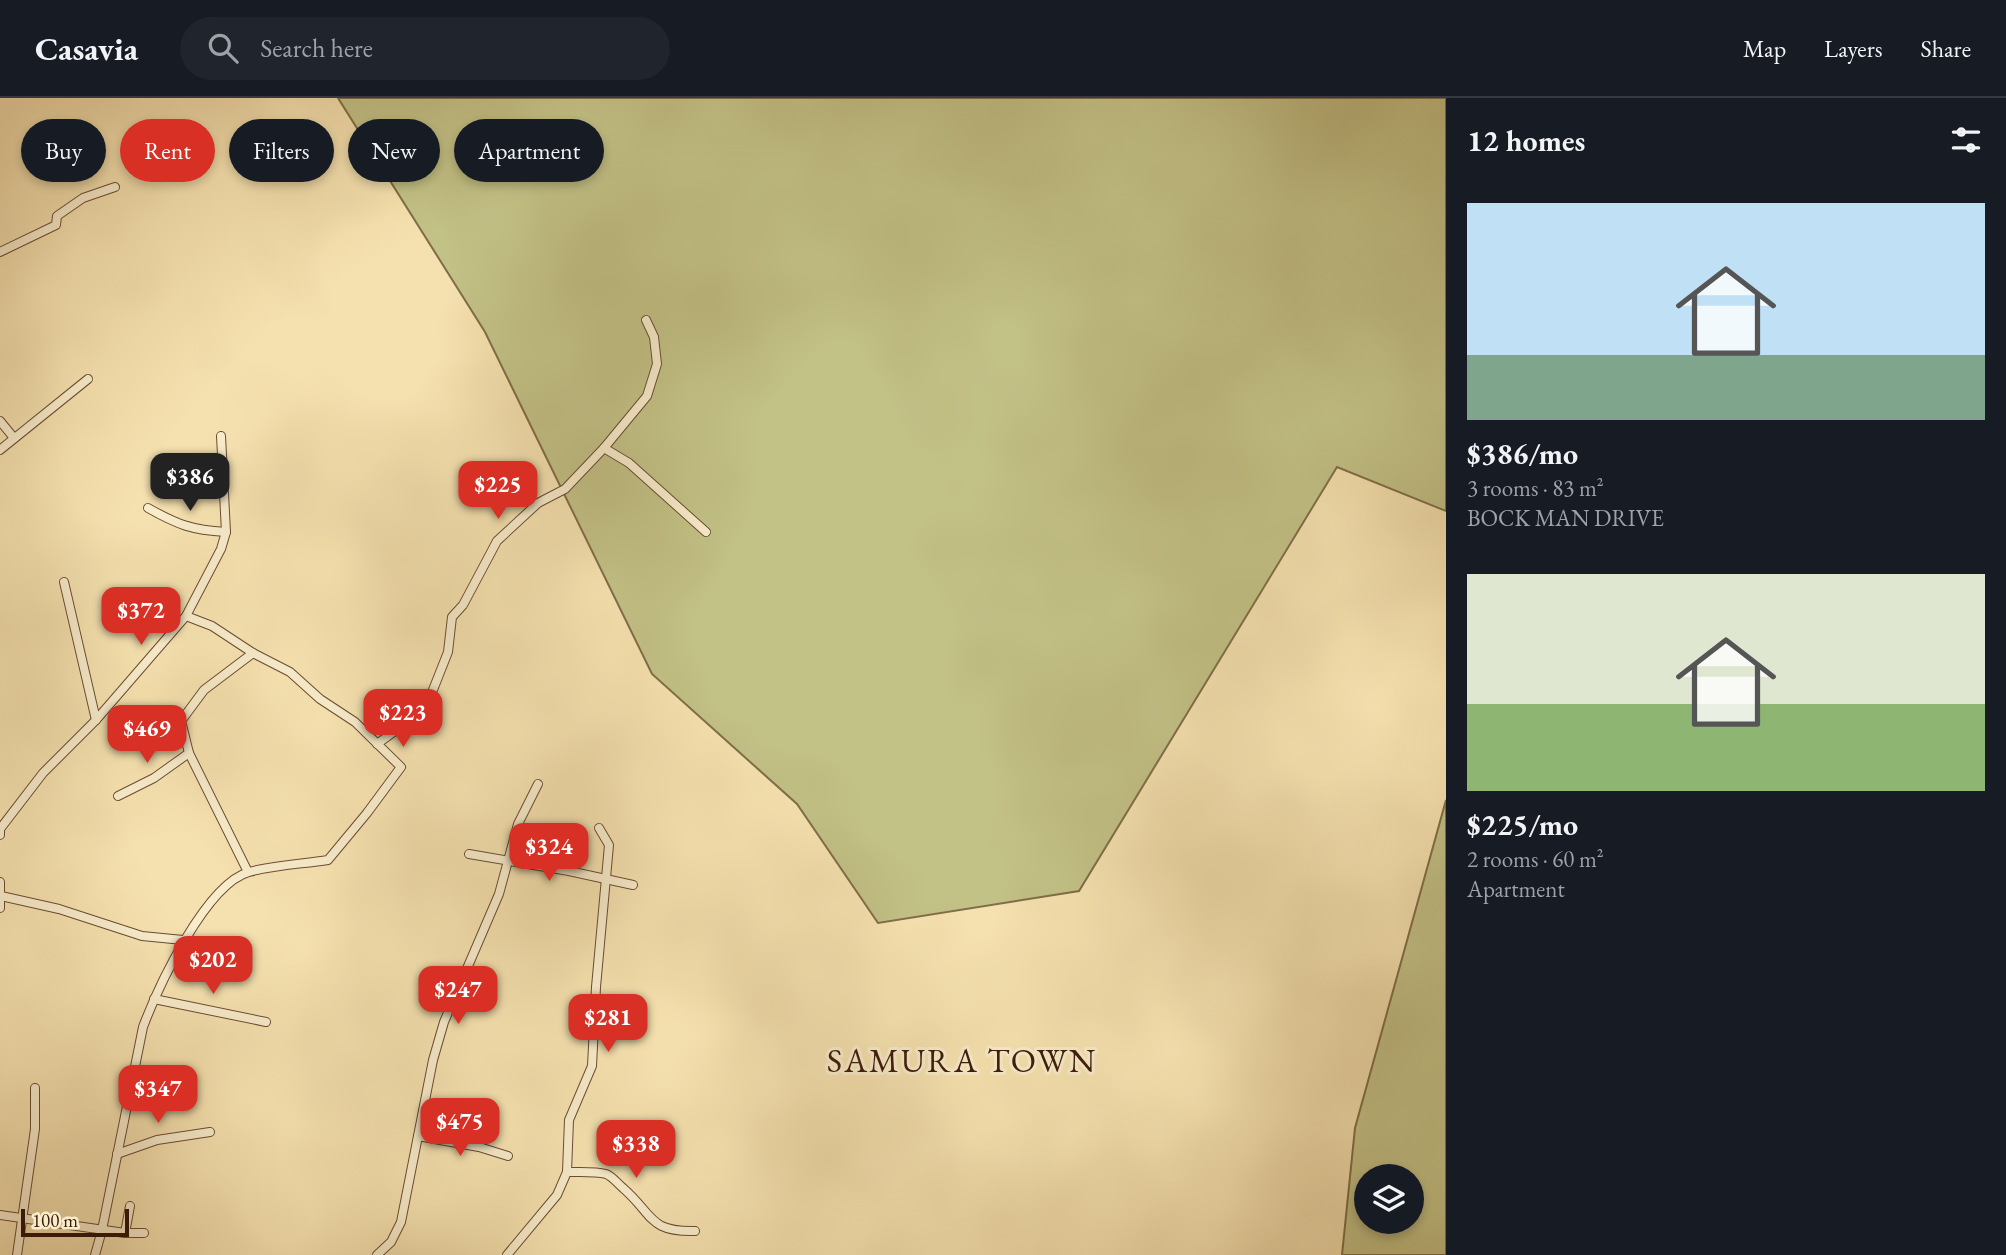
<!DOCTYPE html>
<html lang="en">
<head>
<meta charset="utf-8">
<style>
  :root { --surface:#171b24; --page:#20242c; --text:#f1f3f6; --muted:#9ea1a6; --line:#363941; --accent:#d93025 }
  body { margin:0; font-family:"EB Garamond",serif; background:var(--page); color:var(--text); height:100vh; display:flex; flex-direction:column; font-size:26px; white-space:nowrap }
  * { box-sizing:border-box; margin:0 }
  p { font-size:23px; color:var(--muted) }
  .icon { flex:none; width:38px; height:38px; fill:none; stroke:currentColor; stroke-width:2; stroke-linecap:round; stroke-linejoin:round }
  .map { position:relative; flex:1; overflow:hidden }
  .sheet { display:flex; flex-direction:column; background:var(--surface); width:560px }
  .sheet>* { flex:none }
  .top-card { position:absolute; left:21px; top:21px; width:665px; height:63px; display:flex; gap:14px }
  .tools { position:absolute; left:1354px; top:1066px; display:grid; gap:14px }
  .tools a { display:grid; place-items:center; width:70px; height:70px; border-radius:50%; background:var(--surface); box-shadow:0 4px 10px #0003; font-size:35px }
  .scale { position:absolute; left:21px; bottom:18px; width:108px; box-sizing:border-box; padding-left:7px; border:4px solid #3c1b0a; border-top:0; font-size:19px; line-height:24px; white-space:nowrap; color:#3c1b0a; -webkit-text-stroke:5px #f8eccb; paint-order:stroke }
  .price { position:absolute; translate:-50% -60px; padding:0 16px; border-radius:14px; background:var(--accent); color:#fff; font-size:23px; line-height:46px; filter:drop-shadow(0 2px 4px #0008) }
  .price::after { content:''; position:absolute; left:50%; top:42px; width:21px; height:16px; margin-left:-10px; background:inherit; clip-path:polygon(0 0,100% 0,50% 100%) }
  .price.on { background:#222; color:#fff }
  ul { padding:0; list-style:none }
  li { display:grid; align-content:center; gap:14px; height:371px; padding:0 21px }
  li span { display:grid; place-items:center; height:217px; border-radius:0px; color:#555 }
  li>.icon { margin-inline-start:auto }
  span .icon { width:126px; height:126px; fill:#fffc; stroke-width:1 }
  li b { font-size:30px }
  h2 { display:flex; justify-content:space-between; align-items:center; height:84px; padding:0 21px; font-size:30px }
  .tag { padding:0 24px; border-radius:32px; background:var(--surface); box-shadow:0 4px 10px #0003; font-size:24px; line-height:63px }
  .tag.on { background:var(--accent); color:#fff }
  header { display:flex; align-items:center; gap:42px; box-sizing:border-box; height:98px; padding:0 35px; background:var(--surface); border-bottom:2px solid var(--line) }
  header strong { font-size:33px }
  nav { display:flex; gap:38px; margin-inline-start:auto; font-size:24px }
  .search { width:490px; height:63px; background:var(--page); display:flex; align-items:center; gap:18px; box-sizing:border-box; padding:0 24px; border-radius:38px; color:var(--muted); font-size:26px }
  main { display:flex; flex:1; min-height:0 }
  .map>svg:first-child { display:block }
  .green { fill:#c2c186; stroke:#7f6e48; stroke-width:2; fill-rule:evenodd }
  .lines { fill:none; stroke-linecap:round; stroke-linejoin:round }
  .minor-casing { stroke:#6a4c33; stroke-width:10 }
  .minor { stroke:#f8eccb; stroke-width:8 }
  .labels { text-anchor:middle; stroke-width:6; stroke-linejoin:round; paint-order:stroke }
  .neighbourhood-label { font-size:33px; letter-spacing:2px; fill:#3c1b0a; stroke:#f8eccb }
</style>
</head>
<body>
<header>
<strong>Casavia</strong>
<div class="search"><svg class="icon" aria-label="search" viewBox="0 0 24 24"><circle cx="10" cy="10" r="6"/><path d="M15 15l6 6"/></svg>Search here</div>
<nav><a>Map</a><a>Layers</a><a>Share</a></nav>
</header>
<main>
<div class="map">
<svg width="1446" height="1157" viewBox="0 0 1446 1157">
  <rect width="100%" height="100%" fill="#f5e1af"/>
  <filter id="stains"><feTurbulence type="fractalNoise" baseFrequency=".00286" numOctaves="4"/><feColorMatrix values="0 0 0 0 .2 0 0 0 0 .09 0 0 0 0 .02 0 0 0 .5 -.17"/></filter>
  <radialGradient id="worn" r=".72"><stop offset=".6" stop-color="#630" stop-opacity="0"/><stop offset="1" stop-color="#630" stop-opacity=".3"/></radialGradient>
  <g class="green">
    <polygon points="338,0 1446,0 1446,413 1337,369 1079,793 878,825 797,706 652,576 485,234"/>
    <path d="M1446,702V1157H1342L1355,1030ZM1412,1078V1124H1367V1078Z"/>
  </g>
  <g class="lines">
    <defs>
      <g id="minor">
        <polyline points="0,154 56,127 57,118 83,100 115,89"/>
        <polyline points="0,323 14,340"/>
        <polyline points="604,350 629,365 706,434"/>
        <polyline points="0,352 88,281"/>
        <path d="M148,410C178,427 192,432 226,434"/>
        <polyline points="64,484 96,622"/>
        <polyline points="377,646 413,620 429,602 448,554 452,519 463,507 497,443 538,405 565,391 604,350 647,298 657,266 654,239 646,222"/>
        <polyline points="118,698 154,680 189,655"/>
        <polyline points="0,737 0,731 43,675 96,622 186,518 221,451 226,434 221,338"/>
        <polyline points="469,756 569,773 633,787"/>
        <polyline points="248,774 189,655 181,623 204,592 253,555"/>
        <polyline points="0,784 0,810"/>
        <polyline points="1,798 59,811 142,838 183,842"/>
        <polyline points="154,901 266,924"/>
        <polyline points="418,1038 479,1049 508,1058"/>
        <polyline points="117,1056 157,1042 210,1034"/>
        <path d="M567,1074C579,1074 595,1073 606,1076C612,1078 618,1086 623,1090C654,1117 648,1134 695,1133"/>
        <polyline points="0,1117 125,1135 144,1135"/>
        <polyline points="125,1135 130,1108"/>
        <polyline points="17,1157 35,1031 35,990"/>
        <path d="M95,1157L102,1132L143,929C158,889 206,786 249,774C274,767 302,766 328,762L367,715L401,669L355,624L320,601L290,574L253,555L212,528L186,518"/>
        <polyline points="377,1157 391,1144 401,1124 433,962 444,924 499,796 518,726 538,686"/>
        <polyline points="507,1157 557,1097 567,1074 569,1022 592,968 596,889 609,747 599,730"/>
      </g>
    </defs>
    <use href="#minor" class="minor-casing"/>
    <use href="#minor" class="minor"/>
  </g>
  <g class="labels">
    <g class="neighbourhood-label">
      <text x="962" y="974">SAMURA TOWN</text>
    </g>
  </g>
  <rect width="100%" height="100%" filter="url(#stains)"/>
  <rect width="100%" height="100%" fill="url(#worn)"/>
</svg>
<div class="tools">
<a><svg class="icon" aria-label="layers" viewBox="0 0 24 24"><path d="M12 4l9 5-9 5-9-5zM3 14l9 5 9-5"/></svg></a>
</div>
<div class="scale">100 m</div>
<b class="price on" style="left:190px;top:415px">$386</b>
<b class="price" style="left:498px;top:423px">$225</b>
<b class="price" style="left:141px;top:549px">$372</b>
<b class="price" style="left:403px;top:651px">$223</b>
<b class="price" style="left:147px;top:667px">$469</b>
<b class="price" style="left:549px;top:785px">$324</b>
<b class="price" style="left:213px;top:898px">$202</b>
<b class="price" style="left:458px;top:928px">$247</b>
<b class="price" style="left:608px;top:956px">$281</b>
<b class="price" style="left:158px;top:1027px">$347</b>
<b class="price" style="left:460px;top:1060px">$475</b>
<b class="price" style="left:636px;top:1082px">$338</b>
<div class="top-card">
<a class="tag">Buy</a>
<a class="tag on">Rent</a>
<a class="tag">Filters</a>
<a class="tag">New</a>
<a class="tag">Apartment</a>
</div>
</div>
<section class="sheet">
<h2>12 homes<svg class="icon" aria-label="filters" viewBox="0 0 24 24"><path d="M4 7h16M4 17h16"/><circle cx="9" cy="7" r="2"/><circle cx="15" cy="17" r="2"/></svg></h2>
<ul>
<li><span style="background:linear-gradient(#bfe0f5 70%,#7fa58c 0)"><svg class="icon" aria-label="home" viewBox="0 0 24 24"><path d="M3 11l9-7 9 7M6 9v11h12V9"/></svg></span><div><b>$386/mo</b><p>3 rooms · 83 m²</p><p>BOCK MAN DRIVE</p></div></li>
<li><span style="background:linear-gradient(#dfe7d0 60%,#8fb573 0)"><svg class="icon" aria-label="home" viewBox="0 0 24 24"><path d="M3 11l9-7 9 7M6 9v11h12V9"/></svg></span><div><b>$225/mo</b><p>2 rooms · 60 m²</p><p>Apartment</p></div></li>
</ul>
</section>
</main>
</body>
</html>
